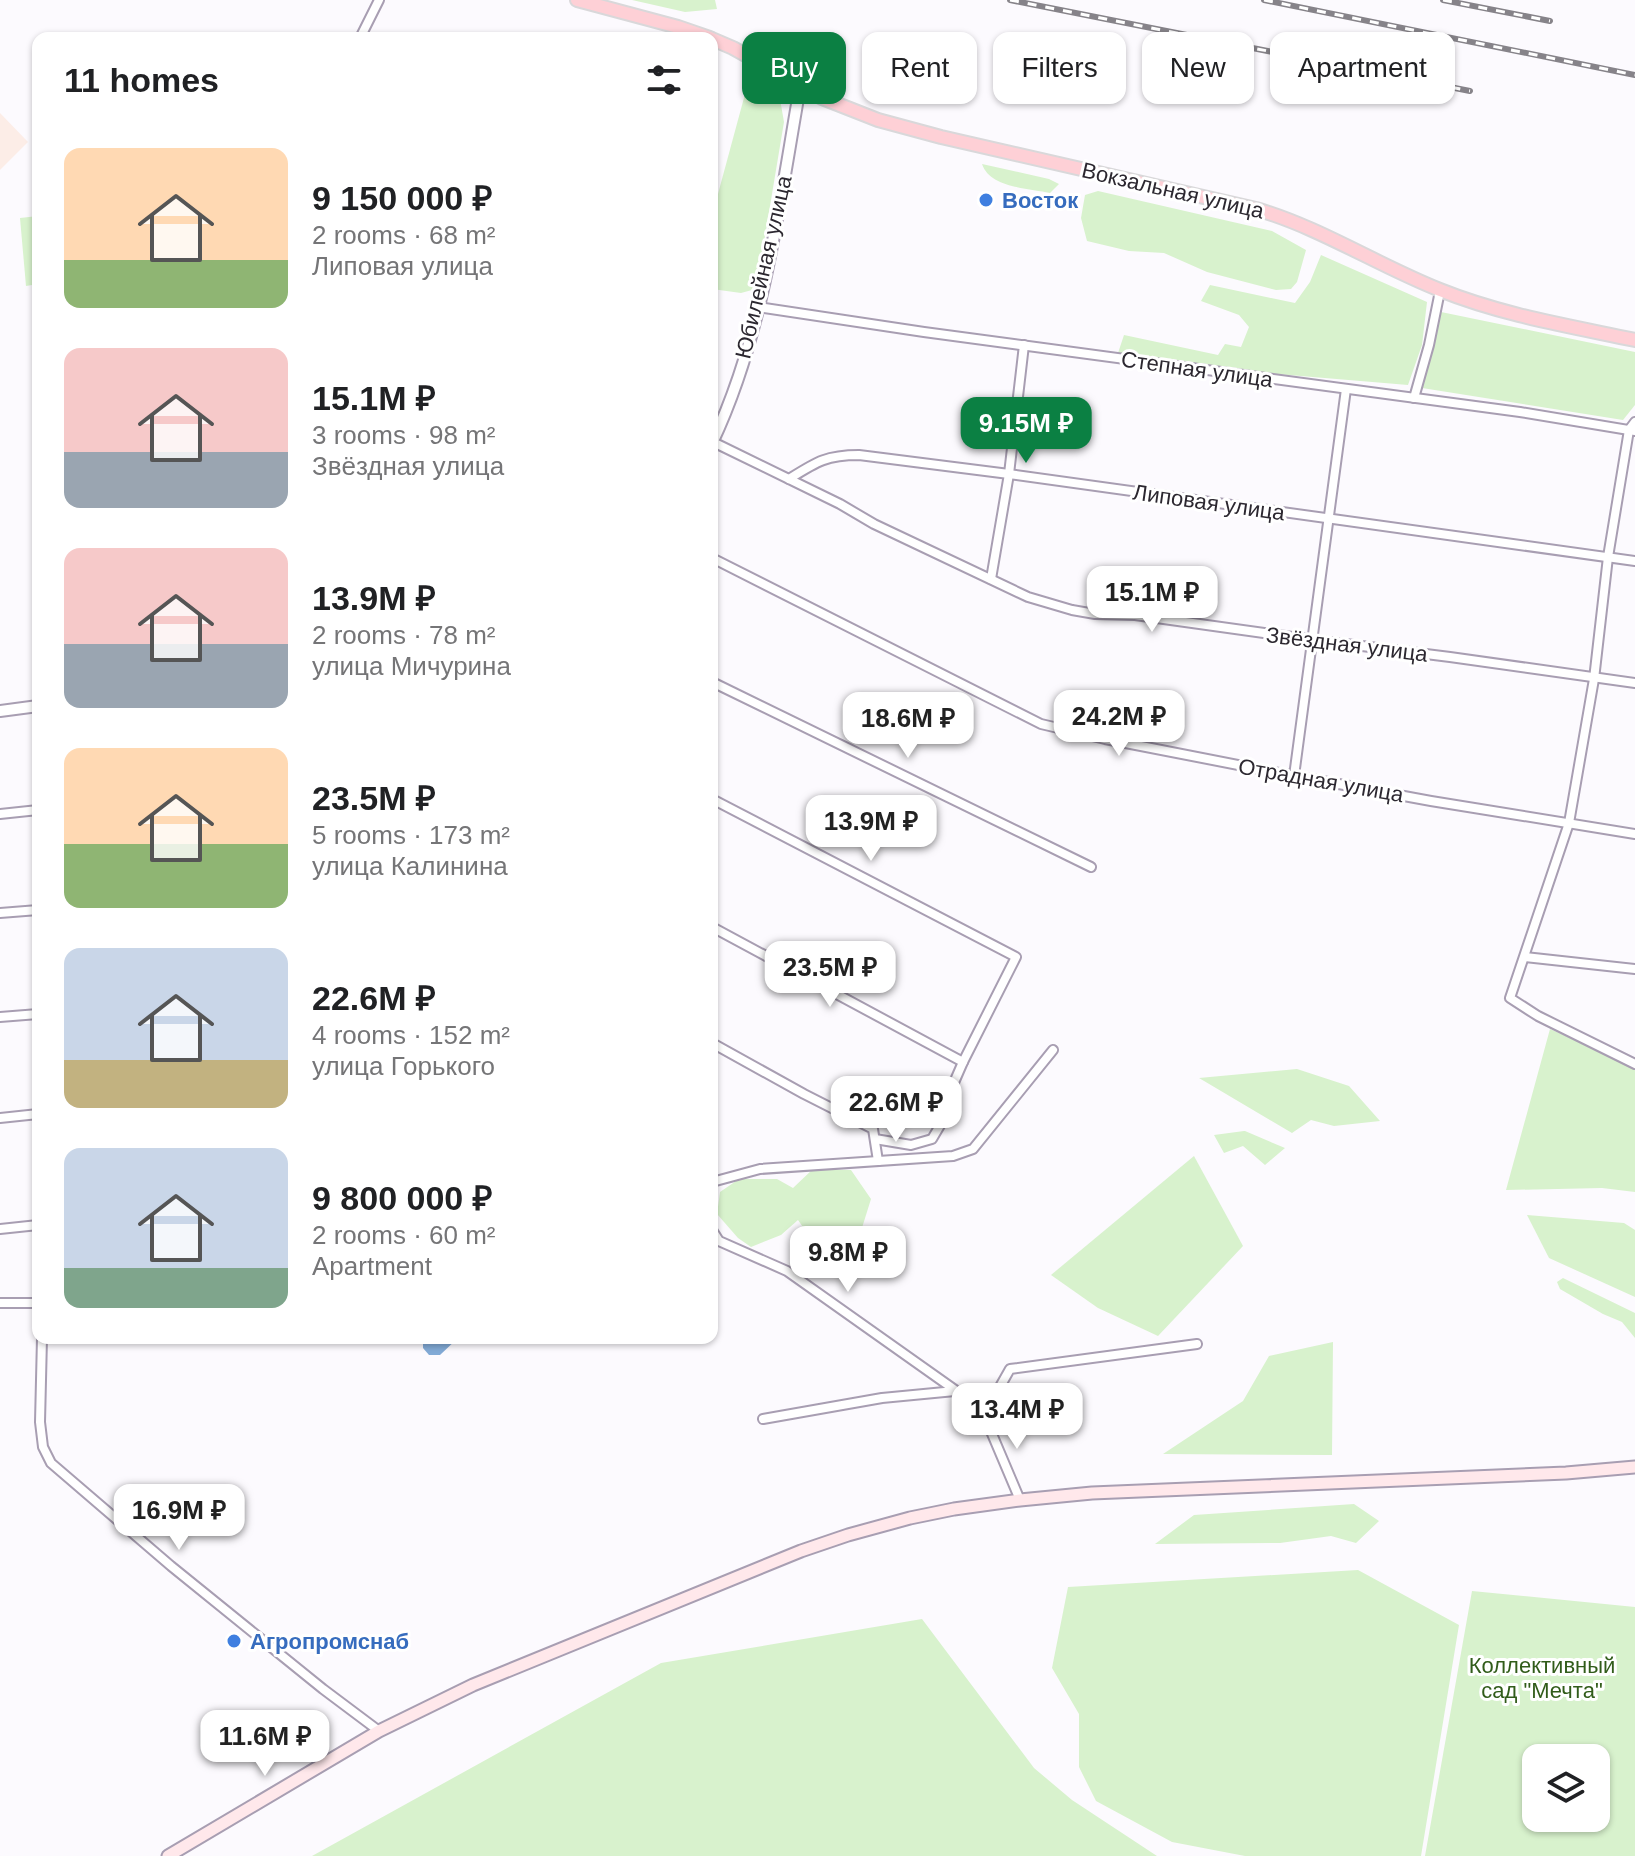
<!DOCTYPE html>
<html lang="en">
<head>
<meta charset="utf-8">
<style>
  :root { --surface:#fff; --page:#f6f6f6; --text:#202124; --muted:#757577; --accent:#0b8043 }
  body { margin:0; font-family:Arial,sans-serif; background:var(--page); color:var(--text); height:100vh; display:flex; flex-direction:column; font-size:30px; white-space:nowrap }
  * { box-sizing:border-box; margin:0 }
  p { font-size:26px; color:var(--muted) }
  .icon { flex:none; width:44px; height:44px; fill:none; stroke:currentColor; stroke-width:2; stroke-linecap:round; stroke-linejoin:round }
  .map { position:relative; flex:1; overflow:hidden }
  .panel { position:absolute; left:32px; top:32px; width:686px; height:1312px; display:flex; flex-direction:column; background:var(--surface); border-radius:16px; box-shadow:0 2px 6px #0004 }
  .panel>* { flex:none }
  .guide { position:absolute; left:742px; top:32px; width:760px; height:72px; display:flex; gap:16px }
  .fabs { position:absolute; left:1522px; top:1744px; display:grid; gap:16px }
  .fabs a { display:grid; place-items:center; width:88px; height:88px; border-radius:16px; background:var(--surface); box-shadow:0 2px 6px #0004; font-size:40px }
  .price { position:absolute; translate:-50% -68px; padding:0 18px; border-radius:16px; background:#fff; color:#222; font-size:26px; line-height:52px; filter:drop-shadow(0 2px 4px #0008) }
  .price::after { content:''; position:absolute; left:50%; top:48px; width:24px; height:18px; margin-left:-12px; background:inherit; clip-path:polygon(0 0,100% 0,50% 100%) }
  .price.current { background:var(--accent); color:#fff }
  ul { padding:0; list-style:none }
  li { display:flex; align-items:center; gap:24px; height:200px; padding:0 32px }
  li span { display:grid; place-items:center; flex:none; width:224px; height:160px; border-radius:16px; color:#555 }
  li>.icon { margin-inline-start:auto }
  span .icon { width:96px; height:96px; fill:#fffc; stroke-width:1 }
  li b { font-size:34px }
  h2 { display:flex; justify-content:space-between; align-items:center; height:96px; padding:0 32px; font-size:34px }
  .chip { padding:0 28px; border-radius:16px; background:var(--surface); box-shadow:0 2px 6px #0004; font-size:28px; line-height:72px }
  .chip.current { background:var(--accent); color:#fff }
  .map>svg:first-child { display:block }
  .commercial { fill:#fcede7 }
  .green { fill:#d8f2cd; fill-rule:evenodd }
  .water { fill:#82aad6 }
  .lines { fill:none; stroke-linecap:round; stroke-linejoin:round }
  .minor-casing { stroke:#a89eb2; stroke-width:12 }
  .tertiary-casing { stroke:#a89eb2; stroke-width:14 }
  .secondary-casing { stroke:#a89eb2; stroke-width:15 }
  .primary-casing { stroke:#d9d8da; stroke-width:16 }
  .minor { stroke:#fff; stroke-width:8 }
  .tertiary { stroke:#fff; stroke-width:10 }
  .secondary { stroke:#ffe8eb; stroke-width:11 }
  .primary { stroke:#fed0d6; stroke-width:12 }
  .rail-casing { stroke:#868389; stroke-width:6 }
  .rail { stroke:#fff; stroke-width:3; stroke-dasharray:9; stroke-linecap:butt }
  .shop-dot { fill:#3f7fe0; stroke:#fff; stroke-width:3 }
  .labels { text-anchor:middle; stroke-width:6; stroke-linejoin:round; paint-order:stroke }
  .street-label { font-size:22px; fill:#2c2830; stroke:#fff }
  .shop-label { font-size:22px; font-weight:bold; fill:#366cbe; stroke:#fff; text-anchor:start }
  .park-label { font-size:22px; fill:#315c1a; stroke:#fff }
</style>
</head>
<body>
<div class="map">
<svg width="1635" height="1856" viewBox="0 0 1635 1856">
  <rect width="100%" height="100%" fill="#fcfafe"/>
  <polygon class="commercial" points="0,113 28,142 0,170"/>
  <g class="green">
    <polygon points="632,0 715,0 717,9 685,12"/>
    <polygon points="780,48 789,48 797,55 799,66 796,76 769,58"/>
    <polygon points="748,83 780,99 784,122 758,278 752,290 741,293 712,289 712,216"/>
    <path d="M982,164L1049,179L1059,184L1050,193C1028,188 990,188 982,164Z"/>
    <polygon points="1098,191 1272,231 1306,250 1297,282 1291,289 1276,290 1207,272 1164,253 1129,251 1087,241 1081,218 1085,195"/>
    <polygon points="38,216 38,284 26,286 20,218"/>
    <polygon points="1321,255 1427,302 1422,345 1408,385 1277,374 1118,353 1124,335 1218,355 1225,344 1241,347 1249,327 1239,315 1201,301 1210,285 1295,303 1310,282"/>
    <polygon points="1441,312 1635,352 1635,405 1623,420 1422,388"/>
    <polygon points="1550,1029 1635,1067 1635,1192 1602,1188 1506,1190"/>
    <polygon points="1297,1069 1349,1086 1380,1121 1334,1126 1311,1120 1292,1133 1199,1078"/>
    <polygon points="1244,1131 1245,1131 1285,1148 1265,1165 1243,1146 1224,1153 1214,1135"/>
    <polygon points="1194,1156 1243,1246 1158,1336 1098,1308 1051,1275"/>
    <polygon points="813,1169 851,1170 871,1199 861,1231 829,1245 807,1233 798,1220 781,1235 751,1247 738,1238 717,1214 720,1192 739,1179 777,1179 793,1188"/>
    <polygon points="1527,1215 1624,1223 1635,1230 1635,1297 1549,1258"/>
    <polygon points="1563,1278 1635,1313 1635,1338 1622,1322 1603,1314 1560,1289 1557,1282"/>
    <polygon points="1333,1342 1332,1455 1163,1454 1243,1401 1269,1356"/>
    <polygon points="1354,1504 1379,1521 1356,1543 1331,1536 1280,1543 1155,1544 1194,1515"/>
    <polygon points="1358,1570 1459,1625 1421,1856 1245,1856 1172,1842 1096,1801 1079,1767 1079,1714 1052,1668 1068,1587"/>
    <path d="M1472,1591L1635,1607V1856H1425ZM1536,1758H1596V1818H1536Z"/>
    <polygon points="922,1619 1034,1768 1072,1800 1157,1856 312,1856 661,1663"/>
  </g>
  <polygon class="water" points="423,1338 458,1338 440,1355 429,1355 423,1348"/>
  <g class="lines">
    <defs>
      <g id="minor">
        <polyline points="360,38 379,0"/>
        <polyline points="758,307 924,332 1520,412 1635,431"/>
        <polyline points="1414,398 1429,345 1440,291"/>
        <polyline points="1635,422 1629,430 1608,557 1594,679 1569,823 1510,998 1538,1016 1635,1064"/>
        <polyline points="713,442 840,504 874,524 1028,597 1072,610 1095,614 1135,615 1314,640 1450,657 1635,683"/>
        <path d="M789,479C816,462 826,455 859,455L1009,474L1635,561"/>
        <polyline points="712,558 1041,724 1105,739 1279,773 1431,801 1635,834"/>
        <polyline points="991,579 1009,474 1024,345"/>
        <polyline points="712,682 1091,867"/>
        <polyline points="1294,776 1346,389"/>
        <polyline points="712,799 1016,957 963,1062 949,1094 942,1122 932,1139 911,1145 875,1139"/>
        <polyline points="0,814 38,810"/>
        <polyline points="0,913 38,910"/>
        <polyline points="712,927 963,1062"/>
        <polyline points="1525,957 1635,969"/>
        <polyline points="0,1017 38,1014"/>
        <polyline points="712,1043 804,1094 873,1129 878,1161"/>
        <polyline points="0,1118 38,1114"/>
        <polyline points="712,1182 760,1169 953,1156 973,1149 1053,1050"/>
        <polyline points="0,1229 38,1225"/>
        <polyline points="712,1230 719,1241 787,1271 955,1390"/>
        <polyline points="0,1303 38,1303"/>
        <polyline points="42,1338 40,1422 43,1447 51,1463 171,1566 323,1689 379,1731"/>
        <polyline points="984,1415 1020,1500"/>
        <polyline points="763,1419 882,1398 955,1391 984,1415 1010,1369 1197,1344"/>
      </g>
      <g id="tertiary">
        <path d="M712,443C764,334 779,205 800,87"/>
        <polyline points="0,711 38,706"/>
      </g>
      <polyline id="secondary" points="168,1856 379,1731 473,1685 801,1551 848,1535 910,1518 954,1509 1020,1500 1092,1493 1566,1473 1635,1467"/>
      <g id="primary">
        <polyline points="577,0 678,27 710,38"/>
        <path d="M712,39L733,48L822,98L878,120L941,137L1256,209C1321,228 1377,265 1440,290C1502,315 1569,326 1635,340"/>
      </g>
    </defs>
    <use href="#minor" class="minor-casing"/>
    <use href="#tertiary" class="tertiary-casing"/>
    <use href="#secondary" class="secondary-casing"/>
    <use href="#primary" class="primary-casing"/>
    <use href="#minor" class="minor"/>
    <use href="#tertiary" class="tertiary"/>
    <use href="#secondary" class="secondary"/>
    <use href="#primary" class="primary"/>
    <defs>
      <g id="rail">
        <polyline points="1010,0 1470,91"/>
        <polyline points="1264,0 1635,75"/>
        <polyline points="1443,0 1550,21"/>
      </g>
    </defs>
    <use href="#rail" class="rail-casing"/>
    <use href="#rail" class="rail"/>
  </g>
  <g class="shop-dot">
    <circle cx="986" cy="200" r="8"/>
    <circle cx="234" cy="1641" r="8"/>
  </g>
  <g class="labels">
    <g class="street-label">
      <text transform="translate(1173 190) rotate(13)" y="8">Вокзальная улица</text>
      <text transform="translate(763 267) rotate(-77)" y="8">Юбилейная улица</text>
      <text transform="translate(1197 369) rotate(8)" y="8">Степная улица</text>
      <text transform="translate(1209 502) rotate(8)" y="8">Липовая улица</text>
      <text transform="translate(1347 644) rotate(7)" y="8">Звёздная улица</text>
      <text transform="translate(1321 780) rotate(10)" y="8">Отрадная улица</text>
    </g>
    <g class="shop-label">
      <text x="1002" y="208">Восток</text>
      <text x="250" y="1649">Агропромснаб</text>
    </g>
    <g class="park-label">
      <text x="1542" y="1673">Коллективный<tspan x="1542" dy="25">сад "Мечта"</tspan></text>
    </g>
  </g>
</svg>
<div class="fabs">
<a><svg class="icon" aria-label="layers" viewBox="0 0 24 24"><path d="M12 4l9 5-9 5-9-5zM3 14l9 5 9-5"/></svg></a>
</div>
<b class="price current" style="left:1026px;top:465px">9.15M ₽</b>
<b class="price" style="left:1152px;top:634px">15.1M ₽</b>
<b class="price" style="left:1119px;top:758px">24.2M ₽</b>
<b class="price" style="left:908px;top:760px">18.6M ₽</b>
<b class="price" style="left:871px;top:863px">13.9M ₽</b>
<b class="price" style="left:830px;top:1009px">23.5M ₽</b>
<b class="price" style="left:896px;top:1144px">22.6M ₽</b>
<b class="price" style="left:848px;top:1294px">9.8M ₽</b>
<b class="price" style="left:1017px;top:1451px">13.4M ₽</b>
<b class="price" style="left:179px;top:1552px">16.9M ₽</b>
<b class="price" style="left:265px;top:1778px">11.6M ₽</b>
<div class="guide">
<a class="chip current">Buy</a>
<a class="chip">Rent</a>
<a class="chip">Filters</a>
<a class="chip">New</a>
<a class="chip">Apartment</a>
</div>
<section class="panel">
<h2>11 homes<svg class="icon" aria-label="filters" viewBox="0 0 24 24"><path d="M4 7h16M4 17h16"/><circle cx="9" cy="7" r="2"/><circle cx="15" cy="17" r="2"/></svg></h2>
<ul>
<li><span style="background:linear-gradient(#ffd9b3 70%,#8fb573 0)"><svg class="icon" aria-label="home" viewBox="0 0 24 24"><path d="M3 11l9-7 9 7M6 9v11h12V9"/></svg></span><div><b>9 150 000 ₽</b><p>2 rooms · 68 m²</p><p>Липовая улица</p></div></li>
<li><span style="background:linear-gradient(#f6c9c9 65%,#9aa5b1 0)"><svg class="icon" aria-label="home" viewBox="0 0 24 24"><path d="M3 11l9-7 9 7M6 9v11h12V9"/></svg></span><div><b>15.1M ₽</b><p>3 rooms · 98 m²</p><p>Звёздная улица</p></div></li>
<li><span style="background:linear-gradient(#f6c9c9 60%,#9aa5b1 0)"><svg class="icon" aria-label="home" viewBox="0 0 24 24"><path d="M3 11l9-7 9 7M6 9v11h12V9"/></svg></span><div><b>13.9M ₽</b><p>2 rooms · 78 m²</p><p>улица Мичурина</p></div></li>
<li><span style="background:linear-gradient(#ffd9b3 60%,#8fb573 0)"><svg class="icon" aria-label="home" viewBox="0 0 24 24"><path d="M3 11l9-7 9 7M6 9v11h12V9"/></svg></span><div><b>23.5M ₽</b><p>5 rooms · 173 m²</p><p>улица Калинина</p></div></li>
<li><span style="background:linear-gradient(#c9d6e8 70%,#c2b280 0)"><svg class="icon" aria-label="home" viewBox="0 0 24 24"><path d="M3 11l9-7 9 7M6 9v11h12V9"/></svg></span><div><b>22.6M ₽</b><p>4 rooms · 152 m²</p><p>улица Горького</p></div></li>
<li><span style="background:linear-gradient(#c9d6e8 75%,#7fa58c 0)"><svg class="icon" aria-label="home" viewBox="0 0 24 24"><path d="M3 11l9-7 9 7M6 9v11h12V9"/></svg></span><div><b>9 800 000 ₽</b><p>2 rooms · 60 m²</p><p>Apartment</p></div></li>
</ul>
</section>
</div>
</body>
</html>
